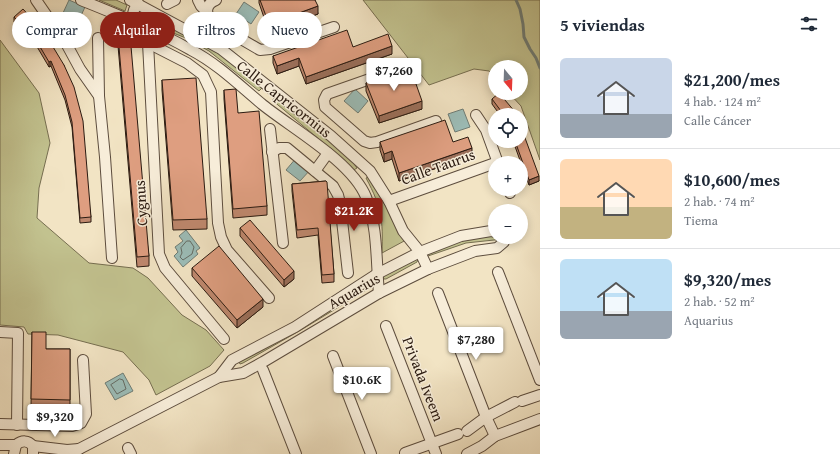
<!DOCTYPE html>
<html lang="es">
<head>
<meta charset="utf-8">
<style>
  :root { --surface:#fff; --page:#f6f6f7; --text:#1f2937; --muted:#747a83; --line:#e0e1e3; --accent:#8f2418 }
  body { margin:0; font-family:"Gentium Book Plus",serif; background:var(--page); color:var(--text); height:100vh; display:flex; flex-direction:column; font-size:15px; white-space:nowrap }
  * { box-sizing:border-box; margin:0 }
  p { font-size:13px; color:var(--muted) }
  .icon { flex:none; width:22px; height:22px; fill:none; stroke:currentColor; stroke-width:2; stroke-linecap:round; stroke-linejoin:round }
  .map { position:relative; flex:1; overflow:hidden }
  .side { display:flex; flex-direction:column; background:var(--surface); width:300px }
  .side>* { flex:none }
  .hud { position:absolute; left:12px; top:12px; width:380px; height:36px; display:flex; gap:8px }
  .needle { width:26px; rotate:161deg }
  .controls { position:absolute; left:488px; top:60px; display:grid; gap:8px }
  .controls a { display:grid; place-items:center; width:40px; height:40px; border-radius:50%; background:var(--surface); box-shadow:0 2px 10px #0003; font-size:20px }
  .price { position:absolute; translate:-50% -34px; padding:0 9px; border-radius:4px; background:#fff; color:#222; font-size:13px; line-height:26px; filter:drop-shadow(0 1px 2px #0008) }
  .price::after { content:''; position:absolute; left:50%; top:24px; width:12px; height:9px; margin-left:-6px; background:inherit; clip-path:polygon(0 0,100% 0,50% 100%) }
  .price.active { background:var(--accent); color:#fff }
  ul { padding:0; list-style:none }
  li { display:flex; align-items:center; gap:12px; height:100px; padding:0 20px }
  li+li { border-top:1px solid var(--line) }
  li span { display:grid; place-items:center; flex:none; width:112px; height:80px; border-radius:6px; color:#555 }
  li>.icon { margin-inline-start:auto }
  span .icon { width:48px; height:48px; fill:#fffc; stroke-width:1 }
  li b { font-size:17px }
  h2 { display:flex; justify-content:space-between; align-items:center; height:48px; padding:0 20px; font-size:17px }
  .pill { padding:0 14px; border-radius:18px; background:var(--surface); box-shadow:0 2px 10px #0003; font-size:14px; line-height:36px }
  .pill.active { background:var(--accent); color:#fff }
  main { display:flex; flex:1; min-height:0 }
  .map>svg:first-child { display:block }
  .green { fill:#c2c28f; stroke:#766e50 }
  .water { fill:#9cbeb9; stroke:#6f7d76 }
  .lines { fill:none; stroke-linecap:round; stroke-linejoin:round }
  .shore { stroke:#646c65; stroke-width:1 }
  .stream { stroke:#6f7d76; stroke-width:3 }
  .minor-casing { stroke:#5d4d3e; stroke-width:12 }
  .minor { stroke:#f7edd9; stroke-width:10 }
  .wall { fill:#bf886e; stroke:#2b1b11 }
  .shaded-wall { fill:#9b6f5a; stroke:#2b1b11 }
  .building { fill:#de9e80; stroke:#2b1b11 }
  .labels { text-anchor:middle; stroke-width:3; stroke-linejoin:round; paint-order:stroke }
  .street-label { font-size:15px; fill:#2b1b11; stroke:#f7edd9 }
</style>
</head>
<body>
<main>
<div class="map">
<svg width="540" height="454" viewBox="0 0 540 454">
  <rect width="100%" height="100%" fill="#f2e4c4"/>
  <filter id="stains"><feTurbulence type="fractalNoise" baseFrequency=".005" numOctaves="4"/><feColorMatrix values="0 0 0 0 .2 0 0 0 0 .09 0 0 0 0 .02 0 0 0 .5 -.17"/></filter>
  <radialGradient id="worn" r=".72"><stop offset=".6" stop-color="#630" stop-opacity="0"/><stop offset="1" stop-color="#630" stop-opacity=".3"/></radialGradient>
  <g class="green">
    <polygon points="99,0 116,0 127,5 125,11"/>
    <polygon points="363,0 540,0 540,160 521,106 509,93 521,93 521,67 495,67 495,77 489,71 474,69 429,85"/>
    <polygon points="138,12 200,39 263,87 259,91 209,51 186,38 135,18"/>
    <polygon points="0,40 39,93 50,143 39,188 37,218 89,263 133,268 148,278 182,315 206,330 224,350 210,366 156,395 149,380 123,352 58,335 28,334 24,327 0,325"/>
    <polygon points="277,95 349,157 357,168 352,171 344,160 272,100"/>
    <path d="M372,175L406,240L382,253C383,219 382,208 366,178Z"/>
    <polygon points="495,235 495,237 497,237 497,240 494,240 466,243 428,256 426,255 428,252 466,238"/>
    <polygon points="416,258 418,259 417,262 386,279 384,279 383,277 385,275"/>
    <polygon points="372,281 375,284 373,286 301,330 243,363 240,364 239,362"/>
  </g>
  <g class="water">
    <polygon points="69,0 85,7 79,20 63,13"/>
    <polygon points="244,2 259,12 251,24 236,14"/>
    <polygon points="355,89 368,101 358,113 344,101"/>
    <polygon points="463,109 470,127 455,132 448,114"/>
    <polygon points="297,157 311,169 300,181 286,170"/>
    <polygon points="186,230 200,248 196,251 198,254 183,267 174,256 178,252 175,247 183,241 179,236"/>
    <polygon points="123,373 133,391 115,400 105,383"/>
  </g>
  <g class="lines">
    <g class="shore">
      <polygon points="187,241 190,241 194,247 192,254 183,260 180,257 182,253 181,248"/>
      <polygon points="120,379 123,380 126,389 117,394 111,385"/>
    </g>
    <polyline class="stream" points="516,0 520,9 523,24 524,37 530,49 536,58 540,68"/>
    <defs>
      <g id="minor">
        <polyline points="36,0 67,45 80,69 99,96"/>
        <path d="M81,0C118,15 156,30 191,50C218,64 240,86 263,105C293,129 352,162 366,197C378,227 376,262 379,293"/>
        <polyline points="130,0 221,49 331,136 370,171 389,201 403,231 420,252 428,269"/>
        <polyline points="198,0 201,6 207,12"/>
        <path d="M216,0C205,4 205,14 212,22L260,50L270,49L334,27"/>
        <polyline points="167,4 175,0"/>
        <polyline points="131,21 134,10 138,3"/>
        <polyline points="140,36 148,43 159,254 165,268 224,339"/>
        <polyline points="98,38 99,96 105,157 112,258"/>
        <polyline points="148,43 187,63 203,75 211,92 218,223 221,237 227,250 269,298"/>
        <polyline points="404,67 327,94 324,100 325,107 364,141 370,143 377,142 436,121"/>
        <polyline points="476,115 486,130 498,163"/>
        <polyline points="270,129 283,243"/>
        <polyline points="272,152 279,148 287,148 333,186 338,195 340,203 348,273"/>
        <polyline points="315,171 328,153"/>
        <polyline points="509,189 510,193"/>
        <polyline points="389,201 498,162"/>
        <polyline points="498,272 540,380"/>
        <polyline points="438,293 486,417 495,436"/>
        <polyline points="386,326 436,454"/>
        <polyline points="0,332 18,333 17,425"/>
        <polyline points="333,356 371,454"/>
        <polyline points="263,370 296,454"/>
        <polyline points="219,377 232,360 295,327 377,274 420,252 461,236 491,231 495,232"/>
        <polyline points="522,401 540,395"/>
        <polyline points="0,424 72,426 81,423 86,414 83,360"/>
        <polyline points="467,431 486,417 515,402"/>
        <polyline points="0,445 16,445"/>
        <polyline points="33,446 67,450 79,449"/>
        <polyline points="128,448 131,454"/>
        <polyline points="405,453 458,434"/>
        <path d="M14,454L16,445C22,440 28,440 33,446V454"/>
        <polyline points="70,454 79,449 219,377 243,373 263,362 379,293 428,269 475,251 497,248 504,242 504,237"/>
        <polyline points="467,454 482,446 495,436 540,419"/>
      </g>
    </defs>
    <use href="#minor" class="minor-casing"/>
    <use href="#minor" class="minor"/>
  </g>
  <g class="wall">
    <polygon points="259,0 315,0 318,14 269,32 259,3"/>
    <polygon points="14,17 64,65 91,217 91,222 80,223 72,127 65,100 51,66 49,67 36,45 14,22"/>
    <polygon points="117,24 149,256 149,266 137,267 117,34"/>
    <polygon points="353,47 392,54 306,84 299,66 277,74 273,63 273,56"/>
    <polygon points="162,80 207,219 207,229 173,230 162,90"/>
    <polygon points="366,83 422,109 379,123 366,91"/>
    <polygon points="224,90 238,113 267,206 267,215 233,218 224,99"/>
    <polygon points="492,99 517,115 500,115 492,104"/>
    <polygon points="513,141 521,141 539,181 529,185"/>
    <polygon points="380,142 453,142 472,156 399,181 392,159 384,162 380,150"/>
    <polygon points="326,181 334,274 334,282 322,283 318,235 297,238 292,191 292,184"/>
    <polygon points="240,228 294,279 284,287 240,236"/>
    <polygon points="192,268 263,307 237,328 192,276"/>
    <polygon points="32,332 46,349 70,349 70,408 31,407"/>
  </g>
  <g class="shaded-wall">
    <polygon points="318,6 318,14 269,32 269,24"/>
    <polygon points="392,46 392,54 306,84 306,77"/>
    <polygon points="299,58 299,66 277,74 277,66"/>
    <polygon points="51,61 51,66 49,67 49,62"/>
    <polygon points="422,101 422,109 379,123 379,116"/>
    <polygon points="472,148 472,156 399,181 399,173"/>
    <polygon points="392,151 392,159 384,162 384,154"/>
    <polygon points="539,176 539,181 529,185 529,180"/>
    <polygon points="294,271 294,279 284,287 284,280"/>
    <polygon points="263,299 263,307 237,328 237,320"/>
  </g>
  <g class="building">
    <polygon points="260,0 315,0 318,6 269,24"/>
    <polygon points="23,9 44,32 64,65 74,87 83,121 91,217 80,218 72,122 65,95 51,61 49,62 36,40 14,17"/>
    <polygon points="129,23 149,256 137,257 117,24"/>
    <polygon points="347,30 353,47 388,34 392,46 306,77 299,58 277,66 273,56"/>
    <polygon points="410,67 422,101 379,116 366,83"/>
    <polygon points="196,78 207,219 173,220 162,80"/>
    <polygon points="236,89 238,113 259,111 267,206 233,209 224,90"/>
    <polygon points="499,93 516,113 517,115 504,115 492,99"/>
    <polygon points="445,120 453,142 468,137 472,148 399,173 392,151 384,154 380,142"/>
    <polygon points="521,127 539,176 529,180 515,141 521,141"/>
    <polygon points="326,181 327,182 334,274 322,275 318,228 297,230 292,184"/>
    <polygon points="250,220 294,271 284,280 240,228"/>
    <polygon points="219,246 263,299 237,320 192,268"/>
    <polygon points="32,332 46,332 46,349 70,349 70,400 31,399"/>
  </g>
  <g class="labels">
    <g class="street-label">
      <text transform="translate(284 99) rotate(38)" y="5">Calle Capricornius</text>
      <text transform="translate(438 167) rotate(-20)" y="5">Calle Taurus</text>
      <text transform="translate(141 203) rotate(-93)" y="5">Cygnus</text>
      <text transform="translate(354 291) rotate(-30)" y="5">Aquarius</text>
      <text transform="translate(423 379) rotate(69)" y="5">Privada Iveem</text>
    </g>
  </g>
  <rect width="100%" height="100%" filter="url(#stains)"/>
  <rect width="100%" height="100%" fill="url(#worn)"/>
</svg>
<div class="controls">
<a><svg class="needle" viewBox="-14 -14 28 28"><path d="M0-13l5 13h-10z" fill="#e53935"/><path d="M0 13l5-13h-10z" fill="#747a83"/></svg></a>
<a><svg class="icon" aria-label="locate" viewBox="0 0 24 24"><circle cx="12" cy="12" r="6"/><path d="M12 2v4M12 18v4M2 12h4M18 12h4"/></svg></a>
<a>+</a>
<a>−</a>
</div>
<b class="price" style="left:394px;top:92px">$7,260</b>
<b class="price active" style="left:354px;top:232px">$21.2K</b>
<b class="price" style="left:476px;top:361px">$7,280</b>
<b class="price" style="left:362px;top:401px">$10.6K</b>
<b class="price" style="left:55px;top:438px">$9,320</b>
<div class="hud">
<a class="pill">Comprar</a>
<a class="pill active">Alquilar</a>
<a class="pill">Filtros</a>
<a class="pill">Nuevo</a>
</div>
</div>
<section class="side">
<h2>5 viviendas<svg class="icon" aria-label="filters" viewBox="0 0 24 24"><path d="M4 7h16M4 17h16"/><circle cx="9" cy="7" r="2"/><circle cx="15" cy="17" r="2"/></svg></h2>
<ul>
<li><span style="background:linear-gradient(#c9d6e8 70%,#9aa5b1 0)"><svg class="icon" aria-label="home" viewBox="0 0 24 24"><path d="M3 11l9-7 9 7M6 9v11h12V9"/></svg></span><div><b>$21,200/mes</b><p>4 hab. · 124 m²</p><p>Calle Cáncer</p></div></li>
<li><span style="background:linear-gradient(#ffd9b3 60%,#c2b280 0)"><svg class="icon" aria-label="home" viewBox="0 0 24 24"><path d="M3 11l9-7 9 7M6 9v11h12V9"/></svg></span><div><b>$10,600/mes</b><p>2 hab. · 74 m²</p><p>Tiema</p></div></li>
<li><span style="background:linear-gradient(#bfe0f5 65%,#9aa5b1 0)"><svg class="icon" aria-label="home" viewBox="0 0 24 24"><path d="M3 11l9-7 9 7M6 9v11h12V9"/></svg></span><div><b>$9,320/mes</b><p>2 hab. · 52 m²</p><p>Aquarius</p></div></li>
</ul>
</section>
</main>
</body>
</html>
